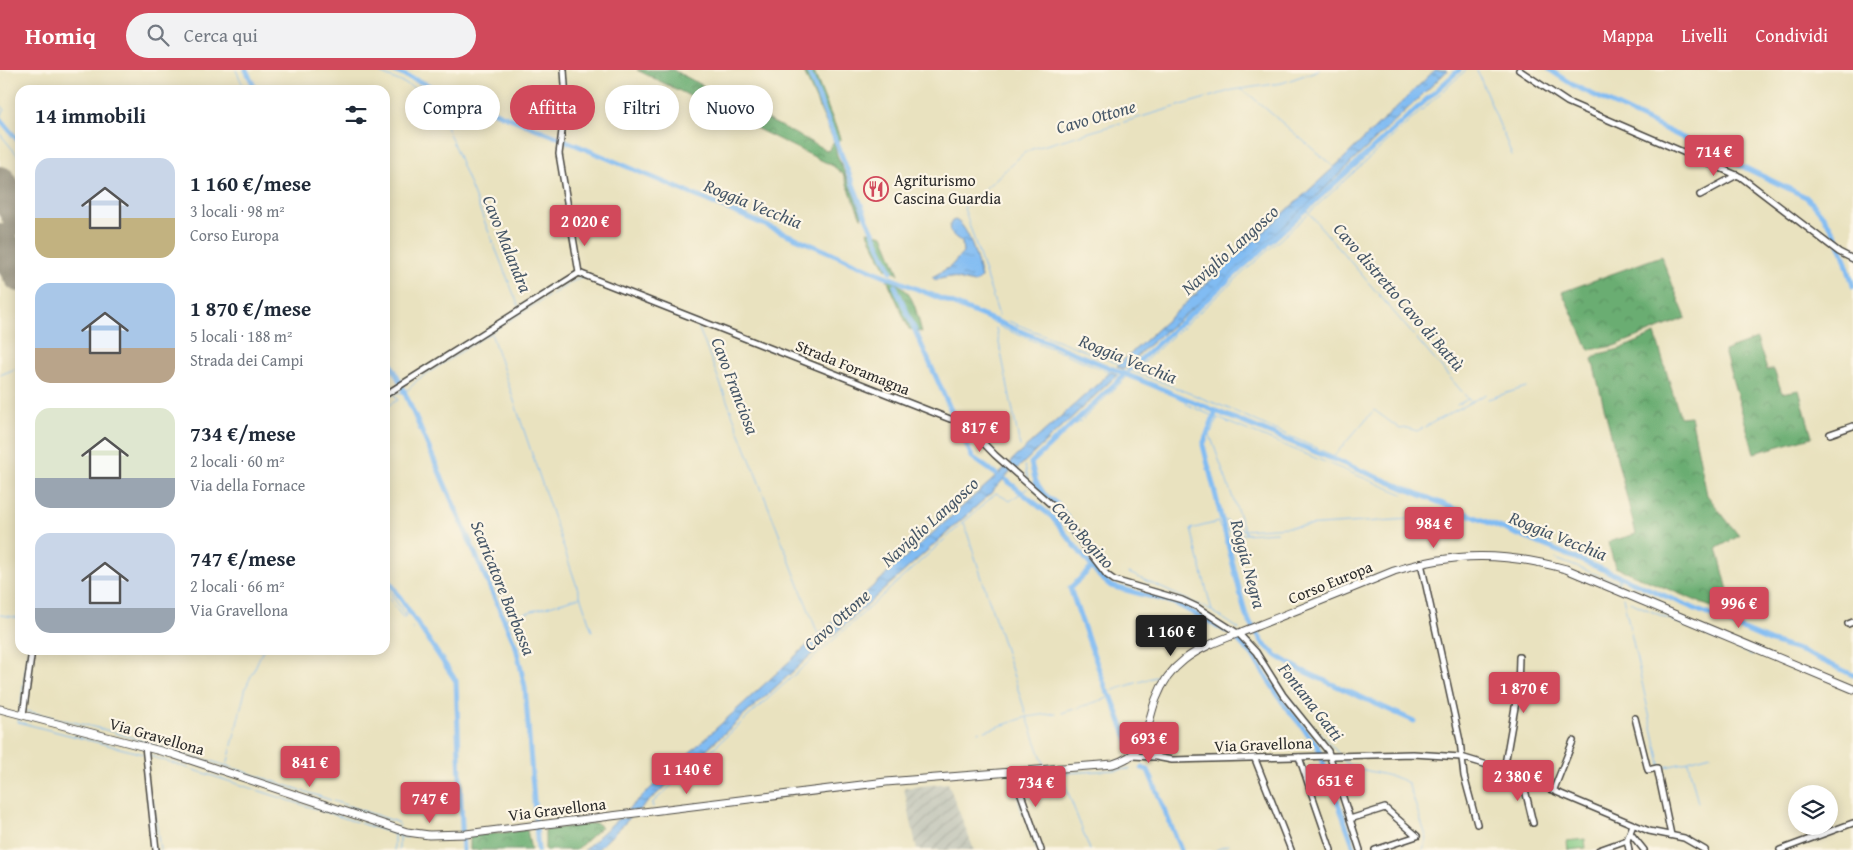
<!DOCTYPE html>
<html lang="it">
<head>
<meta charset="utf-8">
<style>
  :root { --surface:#fff; --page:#f2f2f3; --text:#1f2937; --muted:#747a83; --accent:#d1495b }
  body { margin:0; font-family:"Gentium Book Plus",serif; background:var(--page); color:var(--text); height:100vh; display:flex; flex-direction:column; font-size:19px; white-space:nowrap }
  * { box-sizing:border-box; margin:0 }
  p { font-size:16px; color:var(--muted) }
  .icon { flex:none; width:28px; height:28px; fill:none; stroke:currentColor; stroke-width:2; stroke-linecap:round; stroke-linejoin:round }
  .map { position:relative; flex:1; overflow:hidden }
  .side { position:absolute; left:15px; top:15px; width:375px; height:570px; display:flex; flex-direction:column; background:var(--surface); border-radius:15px; box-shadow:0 2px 12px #0003 }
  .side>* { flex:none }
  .guide { position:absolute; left:405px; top:15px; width:475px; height:45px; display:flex; gap:10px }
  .tools { position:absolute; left:1788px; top:715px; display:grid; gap:10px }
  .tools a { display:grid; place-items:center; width:50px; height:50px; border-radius:50%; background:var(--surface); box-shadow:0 2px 12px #0003; font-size:25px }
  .price { position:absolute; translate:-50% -42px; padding:0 11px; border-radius:5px; background:var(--accent); color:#fff; font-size:16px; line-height:32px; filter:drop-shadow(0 1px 2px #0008) }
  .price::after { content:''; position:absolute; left:50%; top:30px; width:15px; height:11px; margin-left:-8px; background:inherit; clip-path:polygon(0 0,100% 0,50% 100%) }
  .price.on { background:#222; color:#fff }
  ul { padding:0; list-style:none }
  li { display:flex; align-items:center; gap:15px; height:125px; padding:0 20px }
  li span { display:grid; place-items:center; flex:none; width:140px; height:100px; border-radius:15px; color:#555 }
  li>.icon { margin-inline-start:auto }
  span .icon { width:60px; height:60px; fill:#fffc; stroke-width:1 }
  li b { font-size:21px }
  h2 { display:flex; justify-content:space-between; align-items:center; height:60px; padding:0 20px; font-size:21px }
  .pill { padding:0 18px; border-radius:22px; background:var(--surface); box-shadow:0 2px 12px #0003; font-size:18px; line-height:45px }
  .pill.on { background:var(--accent); color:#fff }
  header { display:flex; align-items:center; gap:30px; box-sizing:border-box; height:70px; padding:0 25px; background:var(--accent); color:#fff }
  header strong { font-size:24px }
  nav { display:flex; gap:28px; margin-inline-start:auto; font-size:18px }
  .search { width:350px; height:45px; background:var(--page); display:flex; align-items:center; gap:12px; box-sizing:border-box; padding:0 18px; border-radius:28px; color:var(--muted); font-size:19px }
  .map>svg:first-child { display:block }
  .industrial { fill:url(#industrial-furrows) }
  .forest { fill:url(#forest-crowns); stroke:#4a6c4e }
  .garden { fill:#83c984; stroke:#577a58 }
  .water { fill:url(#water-ripples); stroke:#56748f }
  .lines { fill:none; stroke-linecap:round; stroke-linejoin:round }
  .stream { stroke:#81bcf3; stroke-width:1 }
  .canal { stroke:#81bcf3; stroke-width:5 }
  .runway { stroke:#8a8675; stroke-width:34 }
  .minor-casing { stroke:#484641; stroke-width:8 }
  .secondary-casing { stroke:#484641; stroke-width:9 }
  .minor { stroke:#fff; stroke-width:5 }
  .secondary { stroke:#fff; stroke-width:7 }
  .labels { text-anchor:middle; stroke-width:4.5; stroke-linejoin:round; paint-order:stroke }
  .poi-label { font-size:16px; fill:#2b2b2b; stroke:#fcf5e5; text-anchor:start }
  .street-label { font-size:16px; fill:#2b2b2b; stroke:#fcf5e5 }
  .water-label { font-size:18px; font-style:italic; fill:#455667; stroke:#fcf5e5 }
</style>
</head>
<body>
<header>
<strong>Homiq</strong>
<div class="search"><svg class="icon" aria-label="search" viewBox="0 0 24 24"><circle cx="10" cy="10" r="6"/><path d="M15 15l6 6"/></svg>Cerca qui</div>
<nav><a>Mappa</a><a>Livelli</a><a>Condividi</a></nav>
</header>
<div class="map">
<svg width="1853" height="780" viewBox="0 0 1853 780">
  <defs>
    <pattern id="industrial-furrows" width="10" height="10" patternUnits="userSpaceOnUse" patternTransform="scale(1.25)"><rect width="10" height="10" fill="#c2c6b9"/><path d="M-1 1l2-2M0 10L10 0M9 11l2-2" fill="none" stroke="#a7aa9f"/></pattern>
    <pattern id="forest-crowns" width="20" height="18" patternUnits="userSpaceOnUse" patternTransform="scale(1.25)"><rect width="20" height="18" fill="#6aad72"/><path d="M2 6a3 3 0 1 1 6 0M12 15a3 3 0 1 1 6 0" fill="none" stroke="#578d5e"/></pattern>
    <pattern id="water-ripples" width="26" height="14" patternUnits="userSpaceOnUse" patternTransform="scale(1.25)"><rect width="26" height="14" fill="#81bcf3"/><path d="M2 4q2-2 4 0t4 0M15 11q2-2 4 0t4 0" fill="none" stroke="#6a99c5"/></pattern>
  </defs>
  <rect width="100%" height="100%" fill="#fcf5e5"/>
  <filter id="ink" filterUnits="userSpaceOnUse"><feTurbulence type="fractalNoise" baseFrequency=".02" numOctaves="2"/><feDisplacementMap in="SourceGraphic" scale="10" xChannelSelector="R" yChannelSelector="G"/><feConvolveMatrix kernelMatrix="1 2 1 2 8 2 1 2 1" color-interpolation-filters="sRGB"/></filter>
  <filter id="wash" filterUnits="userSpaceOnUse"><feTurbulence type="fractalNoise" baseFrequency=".0096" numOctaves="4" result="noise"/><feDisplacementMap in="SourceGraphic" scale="20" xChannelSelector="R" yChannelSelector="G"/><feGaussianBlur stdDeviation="1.12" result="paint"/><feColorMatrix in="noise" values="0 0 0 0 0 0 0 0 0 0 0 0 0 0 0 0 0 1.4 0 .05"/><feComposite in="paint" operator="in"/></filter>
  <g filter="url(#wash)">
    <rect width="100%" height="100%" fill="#e9e2bf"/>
    <polygon class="industrial" points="948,713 974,780 917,780 904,718"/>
    <g class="forest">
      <polygon points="637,0 673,0 828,81 834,71 803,0 813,0 841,70 834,71 837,85 862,144 861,148 843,104 833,96"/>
      <polygon points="867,161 883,165 899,204 886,199"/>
      <polygon points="1661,186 1686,248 1614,276 1589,280 1562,222"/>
      <path d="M887,209C914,218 915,238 922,262L909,259Z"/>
      <polygon points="1655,264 1680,347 1691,346 1707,425 1739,466 1717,478 1735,547 1615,497 1608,472 1636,464 1592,289 1599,284 1620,279"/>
      <polygon points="1757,269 1767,300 1774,300 1782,323 1799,320 1812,367 1754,383 1724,281"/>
      <polygon points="596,753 601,757 576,780 545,780 545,760"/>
      <polygon points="527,760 531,780 470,780 470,766"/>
    </g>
    <polygon class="garden" points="1585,769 1586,778 1568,780 1567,771"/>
    <g class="water">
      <polygon points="1435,0 1448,0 1308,134 1206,227 1142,281 1129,296 1123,299 1117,296 1342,90"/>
      <path d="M955,150C969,155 978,194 981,208L974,213L950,207L935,210L932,207L950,197L963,183L962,172C954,166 945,162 952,151Z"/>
      <polygon points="1111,302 1117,305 1018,398 1014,399 1010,395 1012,390"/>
      <polygon points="1008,396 1012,400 990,424 639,740 626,741 815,568"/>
      <polygon points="631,747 597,780 584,780 618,749"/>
    </g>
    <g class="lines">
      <g class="stream">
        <polyline points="236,0 245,20"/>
        <polyline points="373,0 434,26 519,237"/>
        <polyline points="1477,0 1512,85"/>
        <polyline points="1240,19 1251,26 1335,98"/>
        <polyline points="0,34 5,40 0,46"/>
        <polyline points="0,64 20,88"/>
        <polyline points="1307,141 1470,331"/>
        <polyline points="1310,142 1466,0"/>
        <polyline points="521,243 580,207 585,208"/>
        <polyline points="999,246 964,138 1024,83 1032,79 1233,20 1282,13 1319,0"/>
        <polyline points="696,251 818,564"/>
        <polyline points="1008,251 1119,294"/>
        <polyline points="1000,252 999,256 1002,258 1121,307"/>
        <polyline points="996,258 1020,376"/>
        <polyline points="491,263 592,561"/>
        <polyline points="385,300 392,315"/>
        <polyline points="1130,300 1227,338 1334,386 1374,340 1400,359 1407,358 1417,361 1486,324"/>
        <polyline points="1135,300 1307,145"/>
        <polyline points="0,305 20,297"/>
        <polyline points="1106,305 1111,297"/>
        <path d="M385,329L396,322C405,325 411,317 417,310L521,243"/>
        <polyline points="1488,329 1526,317"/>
        <polyline points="1188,331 1186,334 1215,347 1403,424"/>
        <polyline points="1457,335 1468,329"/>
        <polyline points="385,337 398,330 394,324"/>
        <polyline points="1217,349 1210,365 1246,464"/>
        <polyline points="1068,357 1080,352 1129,305"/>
        <polyline points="1025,396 1030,415"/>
        <polyline points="1219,447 1243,460 1410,449"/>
        <polyline points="964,453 1026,644"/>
        <polyline points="1556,489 1619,513 1619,506"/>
        <polyline points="1129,503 1212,541 1239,559"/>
        <polyline points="385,514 406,547"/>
        <polyline points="385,523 403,548 410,541"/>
        <polyline points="1623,527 1661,698 1688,692 1698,733"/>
        <polyline points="1630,532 1752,585"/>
        <polyline points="1212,541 1191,459 1218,452 1220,458 1243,464 1277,462"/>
        <polyline points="0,545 20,548"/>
        <polyline points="505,549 580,527"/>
        <polyline points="412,558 413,560"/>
        <polyline points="263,580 246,617 227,696 394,751 399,754 399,757"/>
        <polyline points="1258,582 1297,638 1339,684"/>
        <polyline points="1107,622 1155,607 1171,592"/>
        <polyline points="20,641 28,580"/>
        <polyline points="26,641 106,660 227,696"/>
        <polyline points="1062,643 1114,626"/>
        <polyline points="1027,647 1044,695"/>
        <polyline points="19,648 18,652 143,684"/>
        <polyline points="985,661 1027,647 1056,643"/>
        <polyline points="978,662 980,661"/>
        <polyline points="147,685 407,768"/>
        <path d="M1341,688C1353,703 1391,702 1408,713L1427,769L1423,780"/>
        <polyline points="1688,691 1711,685"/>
        <polyline points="1061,704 1090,780"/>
        <polyline points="1012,706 1023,745"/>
        <polyline points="1017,706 1130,699"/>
        <polyline points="153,730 160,780"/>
        <polyline points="653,737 652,733 700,690 996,423 1010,431 1028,418"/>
        <polyline points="1026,750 1037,780"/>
        <polyline points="399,761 399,780"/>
        <polyline points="394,765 394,780"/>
        <polyline points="1216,780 1228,775"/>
      </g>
      <g class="canal">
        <polyline points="246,0 256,20"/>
        <polyline points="391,0 557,67 883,205 1619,506 1772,572 1804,582 1853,605"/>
        <polyline points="808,0 865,145 891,201"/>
        <path d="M1550,0L1573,15L1806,127C1836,155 1842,178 1853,216"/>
        <polyline points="0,49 20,73"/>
        <polyline points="895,216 972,387 996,404"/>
        <polyline points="385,282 400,312 516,577 525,617 538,780"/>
        <polyline points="1129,300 1459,0"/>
        <polyline points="1216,341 1203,375 1246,546 1263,573 1277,586 1301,600 1414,651"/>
        <polyline points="1006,410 1051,446 1100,507 1111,516 1175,533 1227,561"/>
        <polyline points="1089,478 1058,435 1044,424 1036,412 1031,393 1122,307"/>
        <polyline points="1099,491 1070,518 1107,622 1112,628 1130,676"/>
        <polyline points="385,505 456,611 463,780"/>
        <polyline points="1238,570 1252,585 1285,636 1317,675 1355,780"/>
        <polyline points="1142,698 1148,700 1181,780"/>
      </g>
      <g class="runway">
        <polyline points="0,113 20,148"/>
        <polyline points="0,170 20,205"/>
      </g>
    </g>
  </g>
  <g filter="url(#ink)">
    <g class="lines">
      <defs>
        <g id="minor">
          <polyline points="1519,0 1567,32 1741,107 1839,182 1853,189"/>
          <polyline points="1700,125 1737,105"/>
          <polyline points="579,203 950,349 961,350 995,385 1056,439 1107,505 1114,510 1182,530 1197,537 1239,564 1256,582 1283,625 1328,681 1360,780"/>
          <polyline points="385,325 579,203 559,84 566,30 564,0"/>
          <polyline points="1830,364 1853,356"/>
          <polyline points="1421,493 1460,671 1464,706 1477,754"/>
          <polyline points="1848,554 1853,552"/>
          <polyline points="23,645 32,580"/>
          <polyline points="1635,648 1648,700 1657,698 1671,765"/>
          <polyline points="1144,670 1158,684"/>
          <polyline points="145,676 156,780"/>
          <polyline points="1140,679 1156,687 1172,690 1413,684 1461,687 1504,700 1649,761 1684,768 1705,780"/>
          <polyline points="1132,686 1154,687"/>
          <polyline points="1299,687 1331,780"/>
          <polyline points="1255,689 1291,780"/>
          <polyline points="1504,700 1518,620 1519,587"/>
          <polyline points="1013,702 1041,780"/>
          <polyline points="1522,707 1533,753"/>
          <polyline points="1554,719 1573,671"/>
          <polyline points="1350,749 1385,738 1417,766 1375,780"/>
          <polyline points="1631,764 1644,780"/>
          <polyline points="1627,770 1629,780"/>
          <polyline points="1599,780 1627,770 1633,755"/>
          <polyline points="1780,780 1853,753"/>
        </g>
        <path id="secondary" d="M0,639L172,684L407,762L429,765L466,764L886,712L1113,694C1151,682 1144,660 1156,629C1162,613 1171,600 1184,590C1204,574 1233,566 1257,556C1302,538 1348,520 1394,501C1455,482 1504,482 1566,499L1853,619"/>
      </defs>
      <use href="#minor" class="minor-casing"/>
      <use href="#secondary" class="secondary-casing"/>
      <use href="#minor" class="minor"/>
      <use href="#secondary" class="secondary"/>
    </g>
  </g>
  <defs>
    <symbol id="restaurant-ring" viewBox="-11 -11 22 22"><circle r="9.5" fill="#fcf5e5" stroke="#d1495b" stroke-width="1.5"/><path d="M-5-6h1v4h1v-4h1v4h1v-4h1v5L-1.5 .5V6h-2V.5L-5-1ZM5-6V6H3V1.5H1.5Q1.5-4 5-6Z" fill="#d1495b"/></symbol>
  </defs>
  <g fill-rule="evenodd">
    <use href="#restaurant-ring" x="862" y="105" width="28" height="28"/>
  </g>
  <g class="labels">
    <g class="poi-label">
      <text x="894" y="116">Agriturismo<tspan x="894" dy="18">Cascina Guardia</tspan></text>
    </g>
    <g class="street-label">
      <text transform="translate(853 297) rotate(22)" y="6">Strada Foramagna</text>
      <text transform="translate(1330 512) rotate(-22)" y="6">Corso Europa</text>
      <text transform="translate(157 666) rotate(16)" y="6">Via Gravellona</text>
      <text transform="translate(1263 674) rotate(-2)" y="6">Via Gravellona</text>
      <text transform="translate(557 739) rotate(-7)" y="6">Via Gravellona</text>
    </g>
    <g class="water-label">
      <text transform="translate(1096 47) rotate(-16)" y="6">Cavo Ottone</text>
      <text transform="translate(753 134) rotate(22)" y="6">Roggia Vecchia</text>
      <text transform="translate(507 174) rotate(68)" y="6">Cavo Malandra</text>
      <text transform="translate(1230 180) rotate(-42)" y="6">Naviglio Langosco</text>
      <text transform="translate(1399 227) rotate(49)" y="6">Cavo distretto Cavo di Battù</text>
      <text transform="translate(1128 289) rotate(22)" y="6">Roggia Vecchia</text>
      <text transform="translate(735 316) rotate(69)" y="6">Cavo Franciosa</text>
      <text transform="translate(930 452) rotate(-42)" y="6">Naviglio Langosco</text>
      <text transform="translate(1083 465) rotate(48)" y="6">Cavo Bogino</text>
      <text transform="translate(1558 466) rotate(22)" y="6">Roggia Vecchia</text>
      <text transform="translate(1248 494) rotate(75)" y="6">Roggia Negra</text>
      <text transform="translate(503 518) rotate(68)" y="6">Scaricatore Barbassa</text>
      <text transform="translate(837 550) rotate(-42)" y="6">Cavo Ottone</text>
      <text transform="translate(1311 632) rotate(52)" y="6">Fontana Gatti</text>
    </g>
  </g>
</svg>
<div class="tools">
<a><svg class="icon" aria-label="layers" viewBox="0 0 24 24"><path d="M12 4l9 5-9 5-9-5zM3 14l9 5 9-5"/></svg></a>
</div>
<b class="price" style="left:1714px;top:107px">714 €</b>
<b class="price" style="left:585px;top:177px">2 020 €</b>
<b class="price" style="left:980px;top:383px">817 €</b>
<b class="price" style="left:1434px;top:479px">984 €</b>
<b class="price" style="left:1739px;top:559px">996 €</b>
<b class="price on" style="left:1171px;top:587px">1 160 €</b>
<b class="price" style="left:1524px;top:644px">1 870 €</b>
<b class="price" style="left:1149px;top:694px">693 €</b>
<b class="price" style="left:310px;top:718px">841 €</b>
<b class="price" style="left:687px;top:725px">1 140 €</b>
<b class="price" style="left:1518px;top:732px">2 380 €</b>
<b class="price" style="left:1335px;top:736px">651 €</b>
<b class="price" style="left:1036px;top:738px">734 €</b>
<b class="price" style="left:430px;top:754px">747 €</b>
<div class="guide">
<a class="pill">Compra</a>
<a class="pill on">Affitta</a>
<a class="pill">Filtri</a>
<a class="pill">Nuovo</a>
</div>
<section class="side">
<h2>14 immobili<svg class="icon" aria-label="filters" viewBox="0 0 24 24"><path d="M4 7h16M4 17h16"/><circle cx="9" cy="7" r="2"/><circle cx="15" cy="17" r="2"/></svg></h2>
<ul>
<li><span style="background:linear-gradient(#c9d6e8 60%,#c2b280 0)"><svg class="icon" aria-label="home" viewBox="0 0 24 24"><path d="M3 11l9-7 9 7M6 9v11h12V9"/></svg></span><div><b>1 160 €/mese</b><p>3 locali · 98 m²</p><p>Corso Europa</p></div></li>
<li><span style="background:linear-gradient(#a9c7e8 65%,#b9a48a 0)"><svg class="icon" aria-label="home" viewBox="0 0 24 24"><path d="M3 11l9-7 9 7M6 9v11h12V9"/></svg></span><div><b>1 870 €/mese</b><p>5 locali · 188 m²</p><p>Strada dei Campi</p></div></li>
<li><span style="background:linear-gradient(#dfe7d0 70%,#9aa5b1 0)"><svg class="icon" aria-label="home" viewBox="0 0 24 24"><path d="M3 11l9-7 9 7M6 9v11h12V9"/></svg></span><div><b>734 €/mese</b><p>2 locali · 60 m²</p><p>Via della Fornace</p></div></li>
<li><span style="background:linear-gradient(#c9d6e8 75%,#9aa5b1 0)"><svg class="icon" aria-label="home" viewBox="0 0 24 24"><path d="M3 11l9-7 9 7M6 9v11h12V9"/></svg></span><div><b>747 €/mese</b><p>2 locali · 66 m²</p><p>Via Gravellona</p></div></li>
</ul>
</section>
</div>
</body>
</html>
